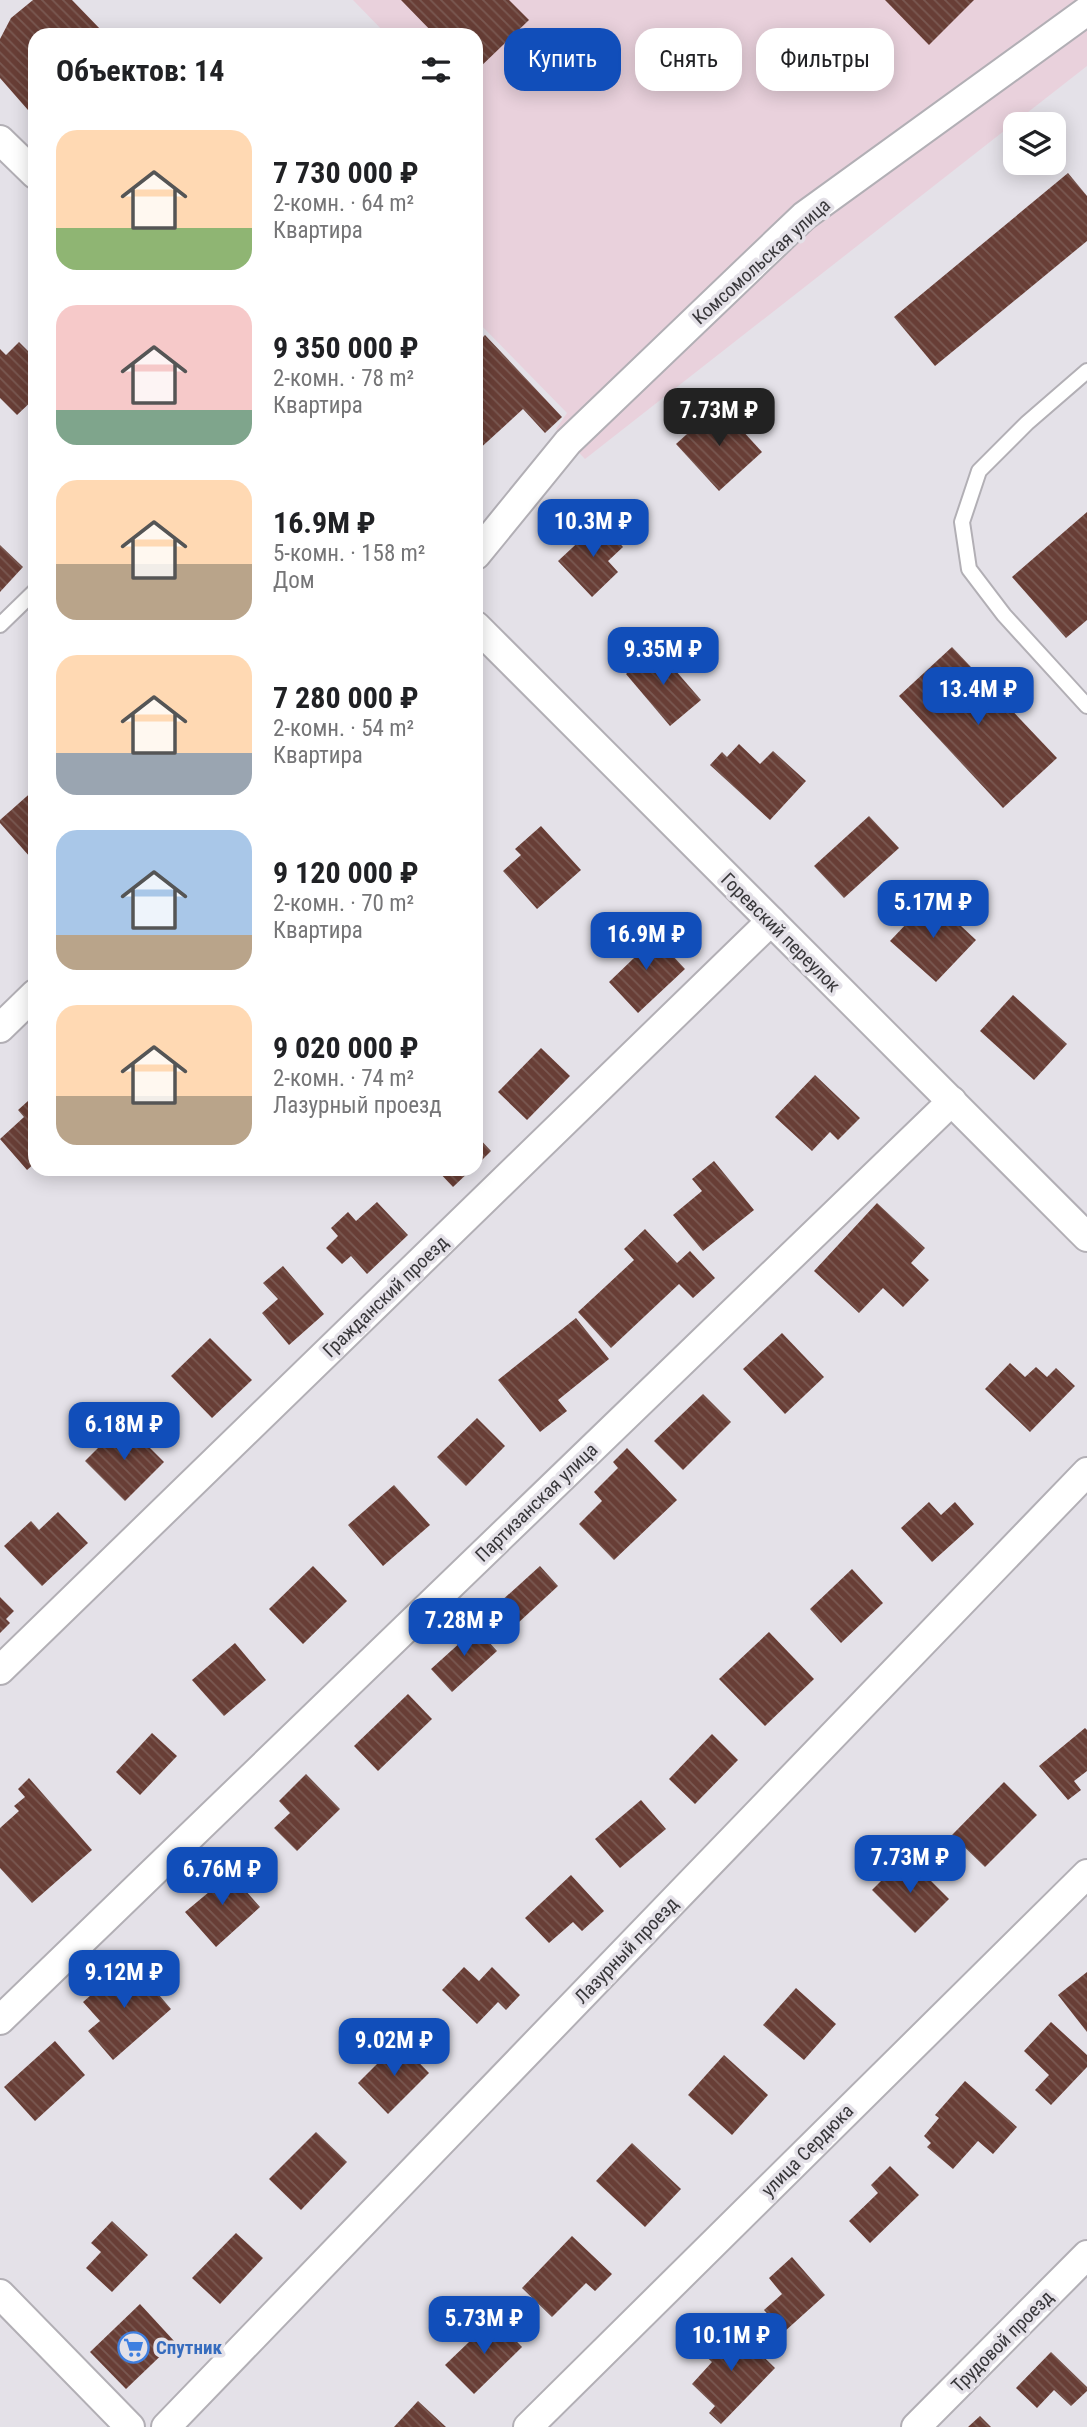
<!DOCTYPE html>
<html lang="ru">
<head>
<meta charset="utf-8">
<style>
  :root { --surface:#fff; --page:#f6f6f6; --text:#202124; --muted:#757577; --accent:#114eba }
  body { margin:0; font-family:"Roboto Condensed",sans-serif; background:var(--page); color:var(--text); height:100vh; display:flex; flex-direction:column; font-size:26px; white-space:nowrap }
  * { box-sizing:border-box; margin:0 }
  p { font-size:23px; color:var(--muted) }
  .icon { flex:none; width:38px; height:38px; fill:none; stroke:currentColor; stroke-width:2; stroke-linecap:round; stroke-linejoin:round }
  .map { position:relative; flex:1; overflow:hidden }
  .side { position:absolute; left:28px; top:28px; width:455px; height:1148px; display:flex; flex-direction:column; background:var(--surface); border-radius:21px; box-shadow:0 4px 18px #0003 }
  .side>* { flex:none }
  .banner { position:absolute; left:504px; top:28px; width:478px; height:63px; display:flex; gap:14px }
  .tools { position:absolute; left:1003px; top:112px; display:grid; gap:14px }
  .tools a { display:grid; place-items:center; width:63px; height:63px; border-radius:14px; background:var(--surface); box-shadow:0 4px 18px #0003; font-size:35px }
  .price { position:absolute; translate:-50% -60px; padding:0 16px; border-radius:14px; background:var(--accent); color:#fff; font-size:23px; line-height:46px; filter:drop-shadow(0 2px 4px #0008) }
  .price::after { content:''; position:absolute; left:50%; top:42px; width:21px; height:16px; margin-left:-10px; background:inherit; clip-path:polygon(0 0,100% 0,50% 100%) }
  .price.selected { background:#222; color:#fff }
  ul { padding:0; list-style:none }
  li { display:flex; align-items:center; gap:21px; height:175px; padding:0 28px }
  li span { display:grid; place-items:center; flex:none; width:196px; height:140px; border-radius:21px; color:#555 }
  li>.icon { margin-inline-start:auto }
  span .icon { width:84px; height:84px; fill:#fffc; stroke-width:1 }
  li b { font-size:30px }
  h2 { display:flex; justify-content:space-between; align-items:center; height:84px; padding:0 28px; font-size:30px }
  .tag { padding:0 24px; border-radius:21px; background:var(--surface); box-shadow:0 4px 18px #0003; font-size:24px; line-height:63px }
  .tag.selected { background:var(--accent); color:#fff }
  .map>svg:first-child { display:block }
  .industrial { fill:#e9d1dc }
  .building { fill:url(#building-back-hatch) }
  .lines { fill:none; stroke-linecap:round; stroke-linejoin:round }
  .lane-casing { stroke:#b2afb5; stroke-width:18 }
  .street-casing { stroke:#b2afb5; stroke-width:32 }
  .lane { stroke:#fff; stroke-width:14 }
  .street { stroke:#fff; stroke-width:28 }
  .labels { text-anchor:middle; stroke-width:7; stroke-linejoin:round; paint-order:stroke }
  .street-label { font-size:19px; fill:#38373a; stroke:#e4e1e8 }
  .shop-label { font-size:19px; font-weight:bold; fill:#366cbe; stroke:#e4e1e8; text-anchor:start }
</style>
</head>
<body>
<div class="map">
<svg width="1087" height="2427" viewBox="0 0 1087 2427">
  <defs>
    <pattern id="building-back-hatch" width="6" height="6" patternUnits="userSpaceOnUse" patternTransform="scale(1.75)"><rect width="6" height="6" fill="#683e36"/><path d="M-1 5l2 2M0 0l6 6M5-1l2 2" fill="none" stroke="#7a5952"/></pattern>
  </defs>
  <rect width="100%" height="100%" fill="#e4e1e8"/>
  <polygon class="industrial" points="353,0 1087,0 1087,66 585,459 556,429 567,413 476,320 476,35 387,35"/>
  <g class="building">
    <polygon points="33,0 72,0 103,32 99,35 35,35 35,118 0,78 0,39 11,18"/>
    <polygon points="401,0 509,0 529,20 476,71 476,35 435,35"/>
    <polygon points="885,0 974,0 929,45"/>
    <polygon points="1068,173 1087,196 1087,241 935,366 894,317"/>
    <polygon points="485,335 562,417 545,433 523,409 476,452 476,344"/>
    <polygon points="19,342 35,358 35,398 17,415 0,398 0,349 6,355"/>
    <polygon points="719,405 762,452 719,491 676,444"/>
    <polygon points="1087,512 1087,620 1066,638 1012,577"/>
    <polygon points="600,522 623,547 608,561 618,572 592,597 558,561"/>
    <polygon points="0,545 23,567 0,592"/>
    <polygon points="952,647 1057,758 1003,808 899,696"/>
    <polygon points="656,648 701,700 670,726 626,674"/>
    <polygon points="739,744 760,764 773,751 806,781 770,820 710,765 722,752 727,757"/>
    <polygon points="35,789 35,853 30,857 0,823 0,820"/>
    <polygon points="869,816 899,848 844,898 814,866"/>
    <polygon points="541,826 581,870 537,909 503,871 521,855 515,849"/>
    <polygon points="931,898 976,940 936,982 890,941"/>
    <polygon points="648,929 685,969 638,1013 609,982 634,958 626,949"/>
    <polygon points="1013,995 1067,1044 1034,1080 980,1031"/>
    <polygon points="541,1048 570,1076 527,1120 498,1092"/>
    <polygon points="815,1075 860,1118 838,1140 830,1132 812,1151 775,1117"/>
    <polygon points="28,1101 35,1109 35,1163 27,1170 0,1139 24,1117 18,1110"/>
    <polygon points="476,1135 491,1151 476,1166"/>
    <polygon points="714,1161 754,1210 703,1251 673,1215 702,1191 692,1179"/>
    <polygon points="436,1169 472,1169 453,1187"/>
    <polygon points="377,1202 408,1235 367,1274 351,1256 342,1264 326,1248 338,1236 331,1228 348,1212 356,1221"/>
    <polygon points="877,1203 925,1248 911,1263 929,1280 903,1307 883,1288 859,1313 814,1271"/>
    <polygon points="645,1229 677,1263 690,1251 715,1278 693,1298 679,1284 611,1348 578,1312 634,1260 624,1249"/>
    <polygon points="283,1266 324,1314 289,1345 262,1313 278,1299 263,1283"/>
    <polygon points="576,1318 609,1359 558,1400 567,1411 540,1432 498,1380"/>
    <polygon points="782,1333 824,1377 785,1414 743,1369"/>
    <polygon points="210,1338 252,1380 212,1418 171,1376"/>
    <polygon points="1010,1363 1025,1377 1036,1367 1047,1377 1056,1368 1075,1386 1030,1432 985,1389"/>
    <polygon points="703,1394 731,1422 683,1470 654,1441"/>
    <polygon points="477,1418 505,1446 466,1486 437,1457"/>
    <polygon points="124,1422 164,1462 125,1501 85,1461"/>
    <polygon points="627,1448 677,1500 614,1560 579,1524 602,1501 594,1492 618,1468 613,1462"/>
    <polygon points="394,1485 430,1525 383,1566 348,1525"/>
    <polygon points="929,1502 941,1515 955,1502 974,1524 932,1562 901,1528"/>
    <polygon points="58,1512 88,1543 42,1586 4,1546 31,1521 39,1530"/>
    <polygon points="313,1566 347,1601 303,1644 269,1609"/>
    <polygon points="540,1566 558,1586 518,1623 499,1603"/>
    <polygon points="852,1569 883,1603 841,1643 810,1609"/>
    <polygon points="0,1597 14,1611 6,1619 10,1623 0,1633"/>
    <polygon points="470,1621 497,1651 452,1692 431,1669 462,1641 456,1634"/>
    <polygon points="769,1632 814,1679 765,1726 719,1679"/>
    <polygon points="235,1643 266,1680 224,1716 192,1680"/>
    <polygon points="408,1694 432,1719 378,1771 354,1746"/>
    <polygon points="1085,1728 1087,1730 1087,1771 1074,1781 1081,1790 1068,1800 1039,1766"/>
    <polygon points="152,1733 177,1756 140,1795 116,1772"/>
    <polygon points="712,1734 738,1760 695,1804 669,1779"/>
    <polygon points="306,1774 340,1809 297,1851 274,1828 290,1813 279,1801"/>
    <polygon points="29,1778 92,1850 32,1903 0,1868 0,1828 19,1811 14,1806 25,1797 18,1789"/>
    <polygon points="1004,1782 1037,1815 985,1867 952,1835"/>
    <polygon points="641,1800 666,1829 620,1868 595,1839"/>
    <polygon points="906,1856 949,1899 915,1933 872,1890"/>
    <polygon points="222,1864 260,1907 216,1947 185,1912 215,1887 207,1878"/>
    <polygon points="571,1875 604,1911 582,1931 573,1922 549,1943 525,1918"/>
    <polygon points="130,1961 171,2009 113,2060 88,2031 100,2021 83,2002"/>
    <polygon points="464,1967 479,1981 492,1967 520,1995 506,2010 498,2002 477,2024 442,1990"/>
    <polygon points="1087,1972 1087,2032 1058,1995"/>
    <polygon points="796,1988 836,2024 804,2060 763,2025"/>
    <polygon points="1051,2022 1087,2055 1087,2067 1051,2105 1035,2090 1049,2075 1024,2051"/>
    <polygon points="55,2041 85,2075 35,2121 4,2087"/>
    <polygon points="399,2042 429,2073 388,2114 358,2083"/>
    <polygon points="724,2055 768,2095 732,2135 688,2095"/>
    <polygon points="965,2081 1017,2127 993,2154 978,2141 953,2169 927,2147 931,2143 924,2136 939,2118 935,2115"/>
    <polygon points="316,2132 347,2162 301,2210 269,2179"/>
    <polygon points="632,2143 681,2189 645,2227 596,2181"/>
    <polygon points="890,2166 919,2195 870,2243 849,2221 878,2193 871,2185"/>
    <polygon points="112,2221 148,2255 112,2292 86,2268 101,2252 91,2243"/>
    <polygon points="236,2233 263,2258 220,2304 192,2278"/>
    <polygon points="572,2236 612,2274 595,2291 586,2283 552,2317 522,2288"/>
    <polygon points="792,2257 825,2295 784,2332 764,2310 782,2294 769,2278"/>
    <polygon points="140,2304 175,2342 126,2389 90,2352"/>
    <polygon points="494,2318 522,2347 474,2394 445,2365"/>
    <polygon points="719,2329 732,2342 740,2334 775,2368 721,2424 709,2413 715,2406 692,2384 712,2362 699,2350"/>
    <polygon points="1051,2352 1087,2387 1087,2391 1071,2406 1054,2390 1037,2408 1016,2388"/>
    <polygon points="418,2401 446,2427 394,2427"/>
    <polygon points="980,2416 991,2427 968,2427"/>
  </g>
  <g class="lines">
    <defs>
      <g id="lane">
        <polyline points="1087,371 1027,423 979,471 962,522 969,569 1004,615 1087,706"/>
        <polyline points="0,625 35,591"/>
      </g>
      <g id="street">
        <polyline points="0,140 35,174"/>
        <polyline points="476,555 568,442 804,216 1087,11"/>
        <polyline points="476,626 1087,1237"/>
        <polyline points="0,1028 35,994"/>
        <polyline points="0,1670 771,921"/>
        <polyline points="0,2020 952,1101"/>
        <polyline points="0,2294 130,2427"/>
        <polyline points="166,2427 1087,1472"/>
        <polyline points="528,2427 1087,1874"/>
        <polyline points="916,2427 1087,2255"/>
      </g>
    </defs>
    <use href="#lane" class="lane-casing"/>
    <use href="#street" class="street-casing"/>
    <use href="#lane" class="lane"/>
    <use href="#street" class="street"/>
  </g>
  <defs>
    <symbol id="supermarket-ring" viewBox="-11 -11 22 22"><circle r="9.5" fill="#e4e1e8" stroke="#3f7fe0" stroke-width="1.5"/><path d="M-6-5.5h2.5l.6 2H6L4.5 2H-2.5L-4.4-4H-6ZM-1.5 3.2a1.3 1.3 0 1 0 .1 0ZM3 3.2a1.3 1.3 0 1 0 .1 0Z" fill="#3f7fe0"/></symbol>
  </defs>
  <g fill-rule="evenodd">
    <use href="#supermarket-ring" x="116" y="2330" width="35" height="35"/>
  </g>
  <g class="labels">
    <g class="street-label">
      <text transform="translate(761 261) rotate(-42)" y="7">Комсомольская улица</text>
      <text transform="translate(781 932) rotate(45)" y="7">Горевский переулок</text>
      <text transform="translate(385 1296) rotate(-44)" y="7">Гражданский проезд</text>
      <text transform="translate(536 1502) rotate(-44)" y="7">Партизанская улица</text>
      <text transform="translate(626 1950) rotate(-46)" y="7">Лазурный проезд</text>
      <text transform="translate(807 2150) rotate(-45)" y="7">улица Сердюка</text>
      <text transform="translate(1002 2341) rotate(-45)" y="7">Трудовой проезд</text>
    </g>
    <g class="shop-label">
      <text x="156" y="2354">Спутник</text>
    </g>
  </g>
</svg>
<div class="tools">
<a><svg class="icon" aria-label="layers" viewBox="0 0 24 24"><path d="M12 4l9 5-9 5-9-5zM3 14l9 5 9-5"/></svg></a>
</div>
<b class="price selected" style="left:719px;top:448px">7.73M ₽</b>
<b class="price" style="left:593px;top:559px">10.3M ₽</b>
<b class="price" style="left:663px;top:687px">9.35M ₽</b>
<b class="price" style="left:978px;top:727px">13.4M ₽</b>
<b class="price" style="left:933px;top:940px">5.17M ₽</b>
<b class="price" style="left:646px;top:972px">16.9M ₽</b>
<b class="price" style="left:124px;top:1462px">6.18M ₽</b>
<b class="price" style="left:464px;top:1658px">7.28M ₽</b>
<b class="price" style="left:910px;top:1895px">7.73M ₽</b>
<b class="price" style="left:222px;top:1907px">6.76M ₽</b>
<b class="price" style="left:124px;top:2010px">9.12M ₽</b>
<b class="price" style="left:394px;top:2078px">9.02M ₽</b>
<b class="price" style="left:484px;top:2356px">5.73M ₽</b>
<b class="price" style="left:731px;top:2373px">10.1M ₽</b>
<div class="banner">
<a class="tag selected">Купить</a>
<a class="tag">Снять</a>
<a class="tag">Фильтры</a>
</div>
<section class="side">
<h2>Объектов: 14<svg class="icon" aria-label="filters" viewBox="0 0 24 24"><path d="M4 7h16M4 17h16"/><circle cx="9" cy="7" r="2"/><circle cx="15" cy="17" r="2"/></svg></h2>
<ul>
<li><span style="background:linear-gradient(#ffd9b3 70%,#8fb573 0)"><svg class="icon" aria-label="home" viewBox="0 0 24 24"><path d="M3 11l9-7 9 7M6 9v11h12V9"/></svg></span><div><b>7 730 000 ₽</b><p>2-комн. · 64 m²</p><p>Квартира</p></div></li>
<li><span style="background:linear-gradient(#f6c9c9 75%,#7fa58c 0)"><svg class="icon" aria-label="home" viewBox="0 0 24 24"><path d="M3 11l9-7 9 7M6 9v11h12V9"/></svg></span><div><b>9 350 000 ₽</b><p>2-комн. · 78 m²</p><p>Квартира</p></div></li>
<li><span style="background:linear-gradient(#ffd9b3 60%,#b9a48a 0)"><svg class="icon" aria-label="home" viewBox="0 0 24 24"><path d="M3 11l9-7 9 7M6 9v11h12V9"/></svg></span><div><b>16.9M ₽</b><p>5-комн. · 158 m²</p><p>Дом</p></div></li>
<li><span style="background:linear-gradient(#ffd9b3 70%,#9aa5b1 0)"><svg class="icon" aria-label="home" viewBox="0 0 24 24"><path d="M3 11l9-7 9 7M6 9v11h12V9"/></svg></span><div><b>7 280 000 ₽</b><p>2-комн. · 54 m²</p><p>Квартира</p></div></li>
<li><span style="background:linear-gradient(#a9c7e8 75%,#b9a48a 0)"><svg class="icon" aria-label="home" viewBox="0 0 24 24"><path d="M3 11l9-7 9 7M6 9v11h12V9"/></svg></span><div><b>9 120 000 ₽</b><p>2-комн. · 70 m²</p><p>Квартира</p></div></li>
<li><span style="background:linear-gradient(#ffd9b3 65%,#b9a48a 0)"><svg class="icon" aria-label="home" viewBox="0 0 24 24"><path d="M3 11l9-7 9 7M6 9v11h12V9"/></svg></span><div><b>9 020 000 ₽</b><p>2-комн. · 74 m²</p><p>Лазурный проезд</p></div></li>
</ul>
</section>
</div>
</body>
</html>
